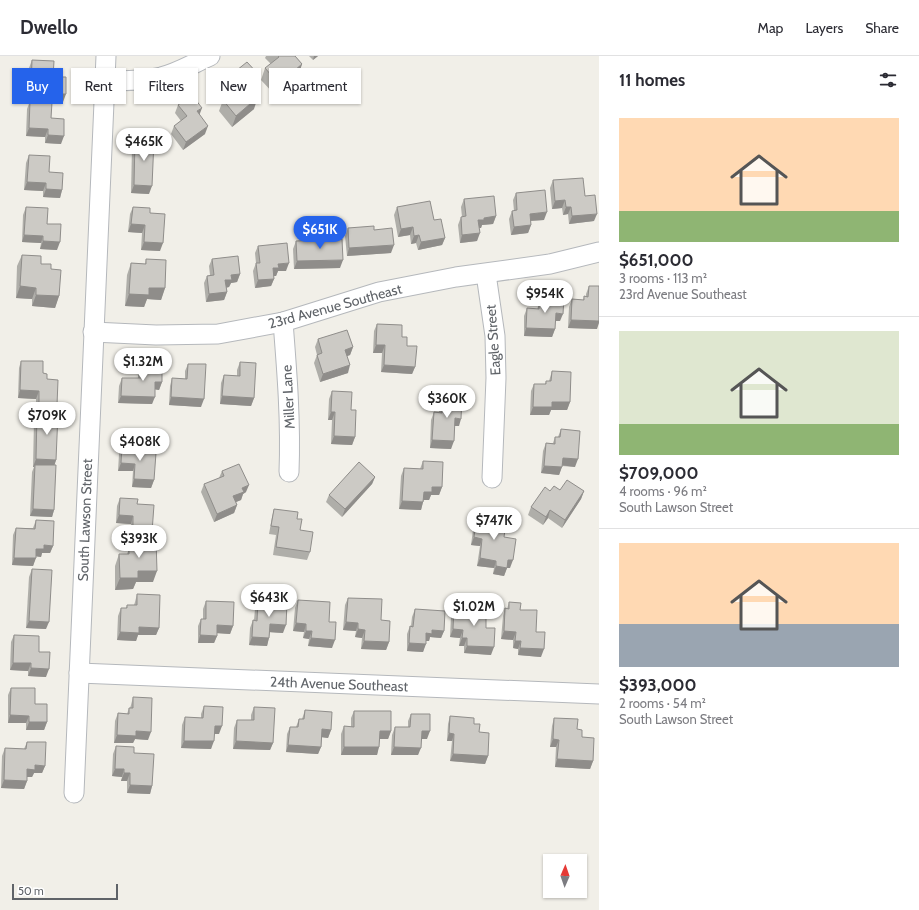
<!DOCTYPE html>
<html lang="en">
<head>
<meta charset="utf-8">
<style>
  :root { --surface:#fff; --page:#f2f2f3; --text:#2b2b33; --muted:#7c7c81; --line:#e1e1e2; --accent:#2563eb }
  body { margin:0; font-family:Cabin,sans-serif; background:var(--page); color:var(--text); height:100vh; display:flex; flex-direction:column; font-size:15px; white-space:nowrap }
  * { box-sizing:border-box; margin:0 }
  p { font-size:13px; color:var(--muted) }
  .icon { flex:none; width:22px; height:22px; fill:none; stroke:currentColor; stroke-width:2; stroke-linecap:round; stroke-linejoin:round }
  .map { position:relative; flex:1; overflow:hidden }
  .side { display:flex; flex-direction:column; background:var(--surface); width:320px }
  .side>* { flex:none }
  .hud { position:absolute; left:12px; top:12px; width:380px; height:36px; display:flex; gap:8px }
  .needle { width:26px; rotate:2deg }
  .fabs { position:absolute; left:543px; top:798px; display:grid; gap:8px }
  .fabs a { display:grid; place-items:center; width:44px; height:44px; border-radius:0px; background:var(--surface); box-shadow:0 1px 3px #0004; font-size:20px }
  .scale { position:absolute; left:12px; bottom:10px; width:106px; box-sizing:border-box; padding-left:4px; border:2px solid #5f6368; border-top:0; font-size:11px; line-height:14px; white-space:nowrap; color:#5f6368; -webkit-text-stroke:3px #fff; paint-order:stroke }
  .price { position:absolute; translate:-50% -34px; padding:0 9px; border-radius:14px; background:#fff; color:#222; font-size:13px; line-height:26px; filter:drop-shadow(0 1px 2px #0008) }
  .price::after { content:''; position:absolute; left:50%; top:24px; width:12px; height:9px; margin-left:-6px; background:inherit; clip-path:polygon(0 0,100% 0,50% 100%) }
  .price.active { background:var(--accent); color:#fff }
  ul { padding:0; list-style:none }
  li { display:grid; align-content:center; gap:8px; height:212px; padding:0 20px }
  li+li { border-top:1px solid var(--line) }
  li span { display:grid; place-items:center; height:124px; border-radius:0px; color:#555 }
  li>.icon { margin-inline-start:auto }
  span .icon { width:72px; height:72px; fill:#fffc; stroke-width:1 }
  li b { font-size:17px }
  h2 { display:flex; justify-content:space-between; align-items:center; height:48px; padding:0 20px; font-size:17px }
  .chip { padding:0 14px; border-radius:0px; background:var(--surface); box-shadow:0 1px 3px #0004; font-size:14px; line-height:36px }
  .chip.active { background:var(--accent); color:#fff }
  header { display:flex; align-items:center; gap:24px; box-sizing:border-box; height:56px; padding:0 20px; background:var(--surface); border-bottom:1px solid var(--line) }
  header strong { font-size:19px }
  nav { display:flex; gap:22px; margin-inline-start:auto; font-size:14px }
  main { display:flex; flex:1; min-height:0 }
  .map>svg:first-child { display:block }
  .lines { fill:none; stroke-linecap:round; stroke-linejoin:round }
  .minor-casing { stroke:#b5b8bc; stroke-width:21 }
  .minor { stroke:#fff; stroke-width:19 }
  .wall { fill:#afaea9 }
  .shaded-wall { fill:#8f8d8a }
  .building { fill:#cccac5; stroke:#8f8d8a }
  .labels { text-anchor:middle; stroke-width:3; stroke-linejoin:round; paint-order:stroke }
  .street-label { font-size:14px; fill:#5f6368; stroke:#fff }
</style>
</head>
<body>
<header>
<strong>Dwello</strong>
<nav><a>Map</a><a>Layers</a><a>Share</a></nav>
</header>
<main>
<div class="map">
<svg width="599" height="854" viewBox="0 0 599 854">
  <rect width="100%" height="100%" fill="#f1efe8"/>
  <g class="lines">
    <defs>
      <g id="minor">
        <path d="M105,25C123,25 142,25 161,21C178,17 194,7 210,0"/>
        <polyline points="486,218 495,280 496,322 492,422"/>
        <path d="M283,266C287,316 291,366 289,416"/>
        <polyline points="93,276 156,279 218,278 283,266 379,236 456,221 550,208 599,196"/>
        <polyline points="79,617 599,638"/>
        <polyline points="74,737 106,0"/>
      </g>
    </defs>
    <use href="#minor" class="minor-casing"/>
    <use href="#minor" class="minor"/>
  </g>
  <g class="wall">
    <polygon points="266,0 295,0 302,8 298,20 275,39 261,24 265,12 271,8 265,2"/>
    <polygon points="309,0 318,0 313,4"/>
    <polygon points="32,4 53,21 63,46 46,46 47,39 28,39 29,12"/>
    <polygon points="227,22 254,31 251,33 254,53 232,71 219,55 223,44 228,39 223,34"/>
    <polygon points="30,45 51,62 61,88 45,87 45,81 26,80 27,53"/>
    <polygon points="178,49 199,58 205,78 183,94 171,78 174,70 181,65 175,57"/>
    <polygon points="135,83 149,138 131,137 132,91"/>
    <polygon points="29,99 49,116 62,134 60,142 43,141 43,135 24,134 26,107"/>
    <polygon points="553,124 585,140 594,165 569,168 568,158 563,159 562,152 552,153 550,132"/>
    <polygon points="516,137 544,164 530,165 531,169 528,177 511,179 509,163 512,155 514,155 513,144"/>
    <polygon points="464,143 496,160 493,168 482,169 481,172 479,172 477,185 460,187 458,169 461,161 462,161 461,151"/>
    <polygon points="26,151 47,168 57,194 40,193 41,187 22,186 23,159"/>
    <polygon points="133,151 150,157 160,195 141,194 142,177 128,176 130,158"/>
    <polygon points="397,151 434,164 445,182 442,189 418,194 416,187 411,188 410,179 398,181 394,159"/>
    <polygon points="348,172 374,174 391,197 347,200 345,180"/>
    <polygon points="296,185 340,212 294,213 293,193"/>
    <polygon points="258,190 286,215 278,215 276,220 274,220 274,223 271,230 255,232 253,215 256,207 255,197"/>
    <polygon points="22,199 41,208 51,213 59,240 55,252 32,250 32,243 16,242 17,210"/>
    <polygon points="146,203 165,232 161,244 147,243 144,251 125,250 127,219 131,207 145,208"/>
    <polygon points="212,203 240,218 237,226 231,227 229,231 226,232 227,236 224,244 206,246 204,227 207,220 210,219 209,210"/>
    <polygon points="589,230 597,273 568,272 569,251 572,243 583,244 584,240 586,240 586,238"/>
    <polygon points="545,240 560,265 555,265 555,273 552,281 524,280 524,260 527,252 537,253 539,249 542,249"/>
    <polygon points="377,268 402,281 415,311 412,318 381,316 382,297 373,297 374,275"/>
    <polygon points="318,283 353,291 350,299 347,300 348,317 320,326 314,307 317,299 315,291"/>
    <polygon points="21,305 43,317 47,323 55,357 36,356 36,343 18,342 19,312"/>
    <polygon points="240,306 254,342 251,350 220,348 221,327 224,319 237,320 237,314"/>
    <polygon points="141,308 162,326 159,334 155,333 152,348 118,347 119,330 122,322 138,322 138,316"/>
    <polygon points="188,308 201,351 169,349 170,330 172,322 185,323 185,315"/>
    <polygon points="552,315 570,346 567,354 551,354 549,359 530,359 531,335 534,328 545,328 546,325 549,325"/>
    <polygon points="332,335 351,354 355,381 352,389 331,388 332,364 328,364 329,343"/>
    <polygon points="443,339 459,370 454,370 451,393 430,392 431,364 434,356 439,356 440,347"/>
    <polygon points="37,357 56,404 54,409 54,454 52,461 30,460 32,416 34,411 33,411 34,364"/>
    <polygon points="561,373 575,411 562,410 559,419 541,417 543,395 546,387 553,387 555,381 558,381"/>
    <polygon points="122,390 140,396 154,424 151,432 132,431 133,415 118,415 119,398"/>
    <polygon points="423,405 442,431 439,439 431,439 429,444 424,444 423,446 421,454 399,453 401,420 404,412 420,413"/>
    <polygon points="222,415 246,436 243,438 241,444 236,446 237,449 234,457 214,466 201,436 204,428 219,422"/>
    <polygon points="375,421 372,428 342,461 326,446 329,439"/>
    <polygon points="560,434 584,435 581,443 562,472 548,462 543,469 528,459 531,451 550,435"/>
    <polygon points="120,442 137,448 152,476 150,484 153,526 136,526 133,533 115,534 115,510 119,498 127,498 129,493 132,493 135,484 145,484 130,483 131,468 116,467 117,450"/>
    <polygon points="274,453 297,463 300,474 310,496 307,504 273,499 276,479 269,478 272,461"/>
    <polygon points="477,460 501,474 504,481 510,512 507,512 504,520 493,518 494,512 477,510 480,490 471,489 474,467"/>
    <polygon points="36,464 53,490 50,497 42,497 41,501 36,500 33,510 12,509 13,479 16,472 33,472"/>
    <polygon points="32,513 46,573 26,572 29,521"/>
    <polygon points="137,538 159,572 156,579 138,579 136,585 117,584 118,560 121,552 126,552 127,549 134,549 135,546"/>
    <polygon points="348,542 381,564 389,586 386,594 361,593 362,582 355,581 356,575 343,574 345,549"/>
    <polygon points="298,544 329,566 332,592 308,590 309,583 303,582 304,576 293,575 295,552"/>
    <polygon points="206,545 233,570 230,578 217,577 217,580 214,587 198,587 198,570 201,563 203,563 203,553"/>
    <polygon points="258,546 283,577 270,576 267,590 249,589 250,572 253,564 254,564 255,553"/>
    <polygon points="509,546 520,554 536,576 541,601 518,599 518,593 513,592 513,584 501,583 503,560 505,552 507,553"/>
    <polygon points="415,553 444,575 441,582 430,581 429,585 426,585 423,596 407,595 407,578 410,570 411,570 412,561"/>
    <polygon points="454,553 486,572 491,599 464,597 464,590 459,590 460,582 450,581 451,560"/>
    <polygon points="14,579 39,596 46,621 28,620 28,615 10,614 11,586"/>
    <polygon points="11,632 35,648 47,666 44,674 26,674 26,667 8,667 8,639"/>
    <polygon points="133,641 148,684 135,683 133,687 114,687 115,665 118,657 127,658 129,652 130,652 131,649"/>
    <polygon points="204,650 219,678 214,678 211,693 181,692 182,669 185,661 201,662 201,658"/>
    <polygon points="254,651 273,687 270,694 233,693 234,672 237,664 251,664 251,659"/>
    <polygon points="305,654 331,674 328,682 322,681 321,691 318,698 286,696 287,678 290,671 296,671 299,663 302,663"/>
    <polygon points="354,655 391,675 388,683 380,683 377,699 341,699 341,678 344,670 351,671 351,662"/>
    <polygon points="411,658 427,683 421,683 418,699 391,699 392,679 395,671 408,671 408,665"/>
    <polygon points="450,660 474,668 488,700 485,708 450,705 452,685 447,685 448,668"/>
    <polygon points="554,662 577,673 582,681 593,705 590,713 555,711 556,691 550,691 552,670"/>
    <polygon points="27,686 45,710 42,717 34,717 32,721 27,721 27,725 24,733 1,732 2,700 5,692 24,693"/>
    <polygon points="116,690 134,697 152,730 150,738 127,737 127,725 121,725 122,721 112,720 113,698"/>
  </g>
  <g class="shaded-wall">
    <polygon points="314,0 318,0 313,4"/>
    <polygon points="302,8 298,20 275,39 279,28"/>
    <polygon points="259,19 254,31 243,40 247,29"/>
    <polygon points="31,31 49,31 47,39 28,39"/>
    <polygon points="49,38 66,38 63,46 46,46"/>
    <polygon points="258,41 254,53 232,71 236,60"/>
    <polygon points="202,52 199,60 197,55"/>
    <polygon points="208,70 205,78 183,94 186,86"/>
    <polygon points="29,72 48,73 45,81 26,80"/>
    <polygon points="48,79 64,80 61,88 45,87"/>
    <polygon points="27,126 46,127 43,135 24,134"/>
    <polygon points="134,129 152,130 149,138 131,137"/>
    <polygon points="46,133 62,134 60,142 43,141"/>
    <polygon points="565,144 562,152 552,153 555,145"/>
    <polygon points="566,151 571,151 568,158 563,159"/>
    <polygon points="547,156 544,164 527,165 530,158"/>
    <polygon points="597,158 594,165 569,168 572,160"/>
    <polygon points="496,160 493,168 482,169 481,172 475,172 478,164 484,162"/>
    <polygon points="131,168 145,169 142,177 128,176"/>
    <polygon points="531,169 528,177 511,179 514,171"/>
    <polygon points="413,171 410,179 398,181 401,173"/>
    <polygon points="480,177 477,185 460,187 462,179"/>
    <polygon points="24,179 43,180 41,187 22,186"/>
    <polygon points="419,179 416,187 411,188 414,180"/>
    <polygon points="445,182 442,189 418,194 421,186"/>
    <polygon points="43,185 60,186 57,194 40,193"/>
    <polygon points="144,186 163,187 160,195 141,194"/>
    <polygon points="394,189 391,197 347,200 349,192"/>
    <polygon points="343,204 340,212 294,213 297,205"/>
    <polygon points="289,207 286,215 278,215 276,220 270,220 273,212 278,208"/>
    <polygon points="240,218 237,226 231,227 229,231 223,232 225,224 231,219"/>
    <polygon points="274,223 271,230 255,232 258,224"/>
    <polygon points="20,230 36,232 32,243 16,242"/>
    <polygon points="149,232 165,232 161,244 147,243 144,251 125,250 129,238"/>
    <polygon points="227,236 224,244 206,246 209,238"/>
    <polygon points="36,239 59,240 55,252 32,250"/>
    <polygon points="556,257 563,258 560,265 553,265"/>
    <polygon points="571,264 599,265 599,267 597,273 568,272"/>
    <polygon points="526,272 555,273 552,281 524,280"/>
    <polygon points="376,289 385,289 382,297 373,297"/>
    <polygon points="353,291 350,299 342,302 345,294"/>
    <polygon points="350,309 348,317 320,326 323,318"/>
    <polygon points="384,309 415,311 412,318 381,316"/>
    <polygon points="155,326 162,326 159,334 152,333"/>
    <polygon points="20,334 39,335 36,343 18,342"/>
    <polygon points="121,340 155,341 152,348 118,347"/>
    <polygon points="222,340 254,342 251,350 220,348"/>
    <polygon points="171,341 204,343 201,351 169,349"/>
    <polygon points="552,346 570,346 567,354 551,354 549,359 530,359 533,351"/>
    <polygon points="39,348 57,349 55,357 36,356"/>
    <polygon points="331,356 335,356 332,364 328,364"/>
    <polygon points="455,362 461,363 459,370 452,370"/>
    <polygon points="334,380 355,381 352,389 331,388"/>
    <polygon points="432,384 454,385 451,393 430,392"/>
    <polygon points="563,402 578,403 575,411 560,409"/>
    <polygon points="36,403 56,404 54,411 35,409 34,411 33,411"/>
    <polygon points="121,407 135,408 133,415 118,415"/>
    <polygon points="544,410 562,411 559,419 541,417"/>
    <polygon points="375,421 372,428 342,461 345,453"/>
    <polygon points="134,423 154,424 151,432 132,431"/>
    <polygon points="249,429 246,436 243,438 241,444 231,448 233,440 242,432"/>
    <polygon points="432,431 442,431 439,439 431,439 429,444 421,444 424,436"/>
    <polygon points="584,435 581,443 562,472 565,464"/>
    <polygon points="402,445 423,446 421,454 399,453"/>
    <polygon points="237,449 234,457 214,466 217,458"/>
    <polygon points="33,453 54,454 52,461 30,460"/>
    <polygon points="550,454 548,462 543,469 546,461"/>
    <polygon points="119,459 133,460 131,468 116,467"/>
    <polygon points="133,475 152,476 150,484 130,483"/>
    <polygon points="474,481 482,483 480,490 471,489"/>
    <polygon points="44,489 53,490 50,497 42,497 41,501 33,500 36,493"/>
    <polygon points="14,502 36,502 33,510 12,509"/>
    <polygon points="480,502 496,505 494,512 477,510"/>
    <polygon points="508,504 513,504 510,512 506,512"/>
    <polygon points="496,510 507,512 504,520 493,518"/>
    <polygon points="138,515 157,515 153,526 136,526 133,533 115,534 120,522"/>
    <polygon points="29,565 49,566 46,573 26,572"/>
    <polygon points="346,566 358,567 356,575 343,574"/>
    <polygon points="296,567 306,568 304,576 293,575"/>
    <polygon points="270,568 286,569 283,577 267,576"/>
    <polygon points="217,569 233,570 230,578 215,577"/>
    <polygon points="139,571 159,572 156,579 138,579 136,585 117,584 120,576"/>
    <polygon points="358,573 365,574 362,582 355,581"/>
    <polygon points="453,573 463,574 460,582 450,581"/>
    <polygon points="432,574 444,575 441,582 430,581 429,585 424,585 426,577"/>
    <polygon points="306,575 312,575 309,583 303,582"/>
    <polygon points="504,575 516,576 513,584 501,583"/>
    <polygon points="200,579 217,580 214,587 198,587"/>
    <polygon points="252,581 269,582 267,590 249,589"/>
    <polygon points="311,582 335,584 332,592 308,590"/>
    <polygon points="462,582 467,582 464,590 459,590"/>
    <polygon points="364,585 389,586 386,594 361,593"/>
    <polygon points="515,585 521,585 518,593 513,592"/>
    <polygon points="409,587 426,588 423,596 407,595"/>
    <polygon points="467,590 494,591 491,599 464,597"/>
    <polygon points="520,592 544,593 541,601 518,599"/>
    <polygon points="13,607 31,607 28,615 10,614"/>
    <polygon points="31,612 49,613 46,621 28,620"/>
    <polygon points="10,659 29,660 26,667 8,667"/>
    <polygon points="29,666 47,666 44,674 26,674"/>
    <polygon points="215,670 222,670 219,678 212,678"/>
    <polygon points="322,673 331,674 328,682 320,681"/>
    <polygon points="136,675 151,676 148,684 135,683 133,687 114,687 117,679"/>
    <polygon points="380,675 391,675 388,683 377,683"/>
    <polygon points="422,675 430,675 427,683 419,683"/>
    <polygon points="449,677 454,678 452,685 447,685"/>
    <polygon points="553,683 559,684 556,691 550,691"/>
    <polygon points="184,685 214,685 211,693 181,692"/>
    <polygon points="236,685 273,687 270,694 233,693"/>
    <polygon points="288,689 321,691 318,698 286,696"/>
    <polygon points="344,691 379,691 377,699 341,699"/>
    <polygon points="394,691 421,692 418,699 391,699"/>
    <polygon points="453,698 488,700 485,708 450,705"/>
    <polygon points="557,703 593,705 590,713 555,711"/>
    <polygon points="35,709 45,710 42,717 34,717 32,721 24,721 27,713"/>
    <polygon points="115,713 124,713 122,721 112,720"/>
    <polygon points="124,717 130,717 127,725 121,725"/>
    <polygon points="4,724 27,725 24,733 1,732"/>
    <polygon points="130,729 152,730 150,738 127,737"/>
  </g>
  <g class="building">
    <polygon points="278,0 295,0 302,8 279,28 265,12 279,1"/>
    <polygon points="32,4 54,5 53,21 66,21 66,38 49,38 49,31 31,31"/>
    <polygon points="247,6 259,19 247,29 258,41 236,60 223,44 236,33 227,22"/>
    <polygon points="192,39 202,52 197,55 208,70 186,86 174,70 187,60 178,49"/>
    <polygon points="30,45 52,46 51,62 64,63 64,80 48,79 48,73 29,72"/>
    <polygon points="135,83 154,84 152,130 134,129"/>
    <polygon points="29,99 50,100 49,116 63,117 62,134 46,133 46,127 27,126"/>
    <polygon points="583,122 585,140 595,139 597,158 572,160 571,151 566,151 565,144 555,145 553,124"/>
    <polygon points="545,134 547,156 530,158 531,169 514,171 512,155 517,154 516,137"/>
    <polygon points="494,140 496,160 484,162 484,164 478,164 480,177 462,179 461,161 466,160 464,143"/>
    <polygon points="430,145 434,164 441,163 445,182 421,186 419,179 414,180 413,171 401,173 397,151"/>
    <polygon points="26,151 48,152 47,168 61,168 60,186 43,185 43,180 24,179"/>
    <polygon points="133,151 150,152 150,157 165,158 163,187 144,186 145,169 131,168"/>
    <polygon points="374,170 374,174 392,172 394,189 349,192 348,172"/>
    <polygon points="342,183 343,204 297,205 296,185"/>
    <polygon points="287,187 289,207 278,208 279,212 273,212 274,223 258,224 256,207 260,207 258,190"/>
    <polygon points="22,199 41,200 41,208 51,208 51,213 61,214 59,240 36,239 36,232 20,230"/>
    <polygon points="238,200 240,218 231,219 232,224 225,224 227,236 209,238 207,220 214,219 212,203"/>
    <polygon points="146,203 166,204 165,232 149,232 149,239 129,238 131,207 146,208"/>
    <polygon points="589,230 599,230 599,265 571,264 572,243 584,244 584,240 588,241"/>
    <polygon points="545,240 564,241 563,258 556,257 555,273 526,272 527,252 539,253 539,249 545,249"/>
    <polygon points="377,268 402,269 402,281 407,281 407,290 417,290 415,311 384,309 385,289 376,289"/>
    <polygon points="347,274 353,291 345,294 350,309 323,318 317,299 322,297 318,283"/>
    <polygon points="21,305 43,305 43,317 47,318 47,323 58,324 57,349 39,348 39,335 20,334"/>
    <polygon points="240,306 256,307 254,342 222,340 224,319 240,320"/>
    <polygon points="141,308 162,309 162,326 155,326 155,341 121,340 122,322 141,322"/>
    <polygon points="188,308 206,308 204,343 171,341 172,322 187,323"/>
    <polygon points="552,315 571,316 570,346 552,346 552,351 533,351 534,328 546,328 546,325 551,325"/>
    <polygon points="332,335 352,336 351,354 356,354 355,381 334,380 335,356 331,356"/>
    <polygon points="443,339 462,340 461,363 455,362 454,385 432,384 434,356 442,357"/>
    <polygon points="37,357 58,357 56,404 36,403"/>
    <polygon points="561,373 580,375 578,403 563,402 562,411 544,410 546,387 555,388 555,381 560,381"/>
    <polygon points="122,390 140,391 140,396 156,397 154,424 134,423 135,408 121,407"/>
    <polygon points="423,405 443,406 442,431 432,431 432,436 424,436 423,446 402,445 404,412 423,413"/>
    <polygon points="359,406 375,421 345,453 329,439"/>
    <polygon points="239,408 249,429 242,432 244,436 233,440 237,449 217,458 204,428 224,420 222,415"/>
    <polygon points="35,409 56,409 54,454 33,453"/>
    <polygon points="567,424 584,435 565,464 550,454 546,461 531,451 545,431 550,435 554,430 560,434"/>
    <polygon points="120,442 138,443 137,448 154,449 152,476 133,475 133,460 119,459"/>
    <polygon points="274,453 298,456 297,463 302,463 300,474 313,476 310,496 276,491 279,471 271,470"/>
    <polygon points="477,460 503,463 501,474 505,474 504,481 516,483 513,504 508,504 507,512 496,510 496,505 480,502 482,483 474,481"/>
    <polygon points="36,464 54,465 53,490 44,489 44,493 36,493 36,502 14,502 16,472 35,473"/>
    <polygon points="135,484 156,484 157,515 138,515 138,522 120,522 119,498 129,498 129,493 136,493"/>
    <polygon points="32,513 52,514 49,566 29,565"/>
    <polygon points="137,538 160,539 159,572 139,571 139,577 120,576 121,552 127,552 127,549 137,549"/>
    <polygon points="348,542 382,543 381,564 390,565 389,586 364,585 365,574 358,573 358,567 346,566"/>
    <polygon points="298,544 330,546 329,566 336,566 335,584 311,582 312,575 306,575 306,568 296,567"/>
    <polygon points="206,545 234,546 233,570 217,569 217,580 200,579 201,563 206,563"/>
    <polygon points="258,546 287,547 286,569 270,568 269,582 252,581 253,564 257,565"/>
    <polygon points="509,546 521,547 520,554 537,554 536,576 545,576 544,593 520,592 521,585 515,585 516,576 504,575 505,552 509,553"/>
    <polygon points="415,553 445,555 444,575 432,574 432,578 426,577 426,588 409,587 410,570 413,571"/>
    <polygon points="454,553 486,554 486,572 495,572 494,591 467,590 467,582 462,582 463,574 453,573"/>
    <polygon points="14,579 39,580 39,596 50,596 49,613 31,612 31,607 13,607"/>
    <polygon points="11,632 35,632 35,648 47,648 47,666 29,666 29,660 10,659"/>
    <polygon points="133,641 152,642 151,676 136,675 136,680 117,679 118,657 129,658 129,652 133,652"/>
    <polygon points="204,650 223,651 222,670 215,670 214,685 184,685 185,661 203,662"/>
    <polygon points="254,651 275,652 273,687 236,685 237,664 254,664"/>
    <polygon points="305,654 332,656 331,674 322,673 321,691 288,689 290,671 298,671 299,663 304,663"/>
    <polygon points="354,655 391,655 391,675 380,675 379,691 344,691 344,670 354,671"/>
    <polygon points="411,658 430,658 430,675 422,675 421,692 394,691 395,671 410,671"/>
    <polygon points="450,660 474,662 474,668 480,668 479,676 489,677 488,700 453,698 454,678 449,677"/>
    <polygon points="554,662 578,663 577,673 582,674 582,681 594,682 593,705 557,703 559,684 553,683"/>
    <polygon points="27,686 46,686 45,710 35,709 35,714 27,713 27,725 4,724 5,692 26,693"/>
    <polygon points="116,690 134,691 134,697 154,698 152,730 130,729 130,717 124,717 124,713 115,713"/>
  </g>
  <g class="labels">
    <g class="street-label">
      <text transform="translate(335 250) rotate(-15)" y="5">23rd Avenue Southeast</text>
      <text transform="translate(493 284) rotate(-94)" y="5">Eagle Street</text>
      <text transform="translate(288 341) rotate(-93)" y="5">Miller Lane</text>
      <text transform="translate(85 464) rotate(-88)" y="5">South Lawson Street</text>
      <text transform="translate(339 628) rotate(2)" y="5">24th Avenue Southeast</text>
    </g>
  </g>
</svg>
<div class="fabs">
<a><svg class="needle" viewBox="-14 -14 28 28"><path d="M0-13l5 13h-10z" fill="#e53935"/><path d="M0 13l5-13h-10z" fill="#7c7c81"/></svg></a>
</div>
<div class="scale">50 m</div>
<b class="price" style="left:144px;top:106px">$465K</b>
<b class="price active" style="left:320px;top:194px">$651K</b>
<b class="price" style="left:545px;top:258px">$954K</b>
<b class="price" style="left:143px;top:326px">$1.32M</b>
<b class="price" style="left:447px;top:363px">$360K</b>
<b class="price" style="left:47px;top:380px">$709K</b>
<b class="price" style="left:140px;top:406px">$408K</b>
<b class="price" style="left:494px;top:485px">$747K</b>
<b class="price" style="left:139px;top:503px">$393K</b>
<b class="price" style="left:269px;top:562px">$643K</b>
<b class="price" style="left:474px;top:571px">$1.02M</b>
<div class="hud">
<a class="chip active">Buy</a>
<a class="chip">Rent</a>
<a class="chip">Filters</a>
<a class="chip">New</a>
<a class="chip">Apartment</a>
</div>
</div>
<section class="side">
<h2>11 homes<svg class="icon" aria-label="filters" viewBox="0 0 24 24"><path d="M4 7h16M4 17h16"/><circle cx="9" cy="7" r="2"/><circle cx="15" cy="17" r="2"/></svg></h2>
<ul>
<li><span style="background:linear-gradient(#ffd9b3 75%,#8fb573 0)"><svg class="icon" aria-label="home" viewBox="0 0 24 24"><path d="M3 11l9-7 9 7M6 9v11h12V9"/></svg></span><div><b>$651,000</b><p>3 rooms · 113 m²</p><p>23rd Avenue Southeast</p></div></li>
<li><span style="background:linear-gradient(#dfe7d0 75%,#8fb573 0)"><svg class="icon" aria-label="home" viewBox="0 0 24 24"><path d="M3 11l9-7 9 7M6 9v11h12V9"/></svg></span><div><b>$709,000</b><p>4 rooms · 96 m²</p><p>South Lawson Street</p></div></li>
<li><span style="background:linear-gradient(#ffd9b3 65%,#9aa5b1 0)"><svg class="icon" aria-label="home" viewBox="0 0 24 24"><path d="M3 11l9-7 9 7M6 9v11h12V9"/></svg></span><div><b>$393,000</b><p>2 rooms · 54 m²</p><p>South Lawson Street</p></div></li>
</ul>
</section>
</main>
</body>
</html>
